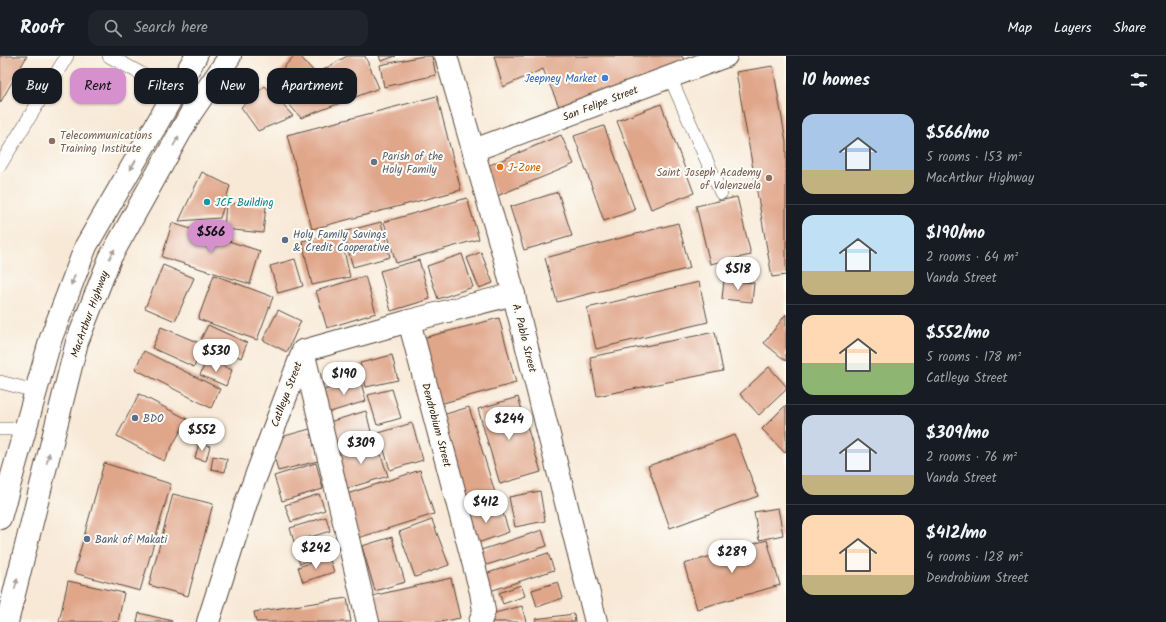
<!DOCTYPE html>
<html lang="en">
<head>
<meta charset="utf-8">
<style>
  :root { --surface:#171b24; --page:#20242c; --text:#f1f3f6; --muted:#9ea1a6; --line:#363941; --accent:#d690ce }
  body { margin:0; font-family:Kalam,sans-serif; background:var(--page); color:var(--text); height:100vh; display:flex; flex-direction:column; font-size:15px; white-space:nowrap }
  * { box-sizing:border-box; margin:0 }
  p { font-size:13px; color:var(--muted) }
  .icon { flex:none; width:22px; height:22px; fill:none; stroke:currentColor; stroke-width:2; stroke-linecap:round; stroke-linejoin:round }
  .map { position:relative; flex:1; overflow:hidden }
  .drawer { display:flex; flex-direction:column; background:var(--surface); width:380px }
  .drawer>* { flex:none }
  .top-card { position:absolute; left:12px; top:12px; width:380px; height:36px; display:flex; gap:8px }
  .price { position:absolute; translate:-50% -34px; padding:0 9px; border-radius:14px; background:#fff; color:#222; font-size:13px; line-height:26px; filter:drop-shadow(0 1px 2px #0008) }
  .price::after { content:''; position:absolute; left:50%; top:24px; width:12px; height:9px; margin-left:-6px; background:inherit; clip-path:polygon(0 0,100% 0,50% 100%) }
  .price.active { background:var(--accent); color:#111 }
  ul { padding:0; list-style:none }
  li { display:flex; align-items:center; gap:12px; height:100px; padding:0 16px }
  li+li { border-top:1px solid var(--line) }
  li span { display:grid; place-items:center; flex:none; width:112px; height:80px; border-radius:12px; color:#555 }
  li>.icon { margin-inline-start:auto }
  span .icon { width:48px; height:48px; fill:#fffc; stroke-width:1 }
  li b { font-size:17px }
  h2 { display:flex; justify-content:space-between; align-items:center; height:48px; padding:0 16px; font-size:17px }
  .tag { padding:0 14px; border-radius:12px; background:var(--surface); box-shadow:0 1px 3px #0004; font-size:14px; line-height:36px }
  .tag.active { background:var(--accent); color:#111 }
  header { display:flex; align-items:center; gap:24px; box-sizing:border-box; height:56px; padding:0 20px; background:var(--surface); border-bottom:1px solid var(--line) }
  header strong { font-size:19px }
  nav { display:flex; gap:22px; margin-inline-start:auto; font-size:14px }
  .search { width:280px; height:36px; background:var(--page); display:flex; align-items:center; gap:10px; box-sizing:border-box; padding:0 14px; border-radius:12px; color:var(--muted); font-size:15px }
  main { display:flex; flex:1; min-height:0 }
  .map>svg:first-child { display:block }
  .building { fill:#e0a68a }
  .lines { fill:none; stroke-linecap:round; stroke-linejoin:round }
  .service-casing { stroke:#57473a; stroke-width:14 }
  .minor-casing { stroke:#57473a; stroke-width:24 }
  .tertiary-casing { stroke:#57473a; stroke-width:24 }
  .trunk-casing { stroke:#57473a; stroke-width:24 }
  .service { stroke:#fff; stroke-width:13 }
  .minor { stroke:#fff; stroke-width:22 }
  .tertiary { stroke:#fff; stroke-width:22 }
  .trunk { stroke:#fff; stroke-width:22 }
  .oneway { fill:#a79f9a }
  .shop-dot { fill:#3f7fe0; stroke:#fdfcf7; stroke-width:1.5 }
  .education-dot { fill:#8d6e63; stroke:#fdfcf7; stroke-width:1.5 }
  .worship-dot { fill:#6b7280; stroke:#fdfcf7; stroke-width:1.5 }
  .food-dot { fill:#e8710a; stroke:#fdfcf7; stroke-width:1.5 }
  .culture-dot { fill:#0f9aa8; stroke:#fdfcf7; stroke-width:1.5 }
  .service-dot { fill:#5c6f8a; stroke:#fdfcf7; stroke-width:1.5 }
  .labels { text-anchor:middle; stroke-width:4; stroke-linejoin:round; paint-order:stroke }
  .shop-label { font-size:11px; fill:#366cbe; stroke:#fdfcf7; text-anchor:end }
  .street-label { font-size:11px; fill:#3b2a1e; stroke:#fdfcf7 }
  .education-label { font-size:11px; fill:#785e54; stroke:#fdfcf7; text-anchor:start }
  .worship-label { font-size:11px; fill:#5b616d; stroke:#fdfcf7; text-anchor:start }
  .food-label { font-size:11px; fill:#c56008; stroke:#fdfcf7; text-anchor:start }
  .culture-label { font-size:11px; fill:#0d838f; stroke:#fdfcf7; text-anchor:start }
  .service-label { font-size:11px; fill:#4e5e75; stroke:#fdfcf7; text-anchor:start }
</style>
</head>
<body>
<header>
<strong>Roofr</strong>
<div class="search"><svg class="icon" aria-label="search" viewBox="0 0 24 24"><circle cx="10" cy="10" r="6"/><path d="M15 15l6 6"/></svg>Search here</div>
<nav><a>Map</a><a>Layers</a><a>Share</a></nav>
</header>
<main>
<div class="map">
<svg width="786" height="566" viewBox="0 0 786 566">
  <rect width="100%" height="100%" fill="#fdfcf7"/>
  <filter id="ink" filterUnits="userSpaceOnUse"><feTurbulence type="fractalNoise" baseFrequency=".025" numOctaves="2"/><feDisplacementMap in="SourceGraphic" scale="8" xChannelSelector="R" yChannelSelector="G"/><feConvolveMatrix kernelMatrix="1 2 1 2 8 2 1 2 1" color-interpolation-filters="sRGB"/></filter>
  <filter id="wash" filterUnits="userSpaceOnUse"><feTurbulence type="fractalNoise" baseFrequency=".012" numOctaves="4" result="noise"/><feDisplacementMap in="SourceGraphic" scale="16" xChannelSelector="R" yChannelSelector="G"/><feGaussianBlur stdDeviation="0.9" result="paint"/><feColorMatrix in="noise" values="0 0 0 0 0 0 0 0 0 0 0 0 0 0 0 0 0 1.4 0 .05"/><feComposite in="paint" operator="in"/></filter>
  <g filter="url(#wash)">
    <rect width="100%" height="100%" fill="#f8e9d7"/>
    <g id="blocks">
      <g class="building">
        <polygon points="0,0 27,0 0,47"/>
        <polygon points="294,0 300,0 316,18 347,0 365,0 379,32 301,62 270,26"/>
        <polygon points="379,0 396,0 381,5"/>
        <polygon points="423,0 432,0 436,19 384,31 380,9"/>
        <polygon points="494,0 682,0 688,12 563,60 543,13 503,31"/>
        <polygon points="773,10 786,86 786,219 772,221 736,16"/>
        <polygon points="265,30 293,60 258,75 241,51"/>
        <polygon points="437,40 461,134 312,173 287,79"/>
        <polygon points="661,48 694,137 651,153 617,65"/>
        <polygon points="604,70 635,154 604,165 574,80"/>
        <polygon points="561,79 574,108 497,140 485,111"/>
        <polygon points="202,116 230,130 220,162 179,165"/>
        <polygon points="558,136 572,180 524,194 510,151"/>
        <polygon points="737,141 751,199 710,208 696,150"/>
        <polygon points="467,142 479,183 396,207 384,166"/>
        <polygon points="226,147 266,150 263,177 224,173"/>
        <polygon points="381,166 390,201 353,211 343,176"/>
        <polygon points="172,167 260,195 250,228 162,201"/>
        <polygon points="678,167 690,212 557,246 545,202"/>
        <polygon points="340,177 350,221 312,229 302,185"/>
        <polygon points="481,196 493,227 479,232 467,202"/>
        <polygon points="462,198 473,231 438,243 427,210"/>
        <polygon points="295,203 303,230 278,237 270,210"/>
        <polygon points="419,204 430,243 391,255 380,215"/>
        <polygon points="163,209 194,222 175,265 145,252"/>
        <polygon points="214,219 273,241 257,284 198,263"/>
        <polygon points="365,220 376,257 327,272 316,235"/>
        <polygon points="724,224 754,227 752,246 722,243"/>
        <polygon points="699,226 708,266 596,293 587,252"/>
        <polygon points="278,254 301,265 287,296 263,284"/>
        <polygon points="786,258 786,305 764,287"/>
        <polygon points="499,262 516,327 436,349 419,283"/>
        <polygon points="208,269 247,287 241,302 201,283"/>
        <polygon points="161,271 204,289 194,311 152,292"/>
        <polygon points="715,276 723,315 597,340 590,301"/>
        <polygon points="144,295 220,333 211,352 135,313"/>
        <polygon points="392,299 398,324 366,331 360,307"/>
        <polygon points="207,303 232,314 226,330 200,319"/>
        <polygon points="769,311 786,330 786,334 759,359 740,338"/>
        <polygon points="360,323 366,345 327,357 321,335"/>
        <polygon points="392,333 401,362 377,369 368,339"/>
        <polygon points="139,338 187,363 164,405 117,380"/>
        <polygon points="518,341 541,416 500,428 478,353"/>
        <polygon points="786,349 786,396 785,397 762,373"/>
        <polygon points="469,351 496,440 463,450 436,361"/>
        <polygon points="366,355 372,380 335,390 329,366"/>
        <polygon points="412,367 423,404 390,414 379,377"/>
        <polygon points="310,373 318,405 278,415 270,384"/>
        <polygon points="735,379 758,440 670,472 648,410"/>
        <polygon points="376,385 388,420 345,433 334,398"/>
        <polygon points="199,387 210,390 206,405 195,402"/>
        <polygon points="213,400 227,403 225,416 211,413"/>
        <polygon points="104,407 171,428 140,535 74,517"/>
        <polygon points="316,407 323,433 282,445 274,420"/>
        <polygon points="420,414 434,458 358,482 344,439"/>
        <polygon points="540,435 545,465 515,471 509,441"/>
        <polygon points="173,438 213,448 188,540 149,529"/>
        <polygon points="319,438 325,454 291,466 285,449"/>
        <polygon points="500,448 509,476 472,489 462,461"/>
        <polygon points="778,452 783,479 759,484 754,456"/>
        <polygon points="326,461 330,475 294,486 290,472"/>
        <polygon points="432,464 449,509 415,521 399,476"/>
        <polygon points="542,474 547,490 477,512 472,497"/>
        <polygon points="392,481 405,526 375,535 362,490"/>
        <polygon points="321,482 327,496 300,508 294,494"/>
        <polygon points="767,484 780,529 697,553 684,508"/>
        <polygon points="548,497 554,514 484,537 479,520"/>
        <polygon points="329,501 334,516 303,526 298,511"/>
        <polygon points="451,522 460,562 440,566 378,566 372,540"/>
        <polygon points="68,525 124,537 118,566 59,566"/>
        <polygon points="558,526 563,542 537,551 532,534"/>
        <polygon points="521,529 525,540 503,548 499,537"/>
        <polygon points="347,542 351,566 256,566 254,556"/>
        <polygon points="522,550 526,566 489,566 487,559"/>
        <polygon points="139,557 172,565 172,566 137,566"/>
        <polygon points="574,558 575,566 536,566 535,563"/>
      </g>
    </g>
  </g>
  <g filter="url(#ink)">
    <use href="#blocks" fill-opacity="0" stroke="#57473a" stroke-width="1"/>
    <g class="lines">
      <defs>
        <g id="service">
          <polyline points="109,0 140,17 173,39"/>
          <polyline points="670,21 721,137"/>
          <polyline points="0,109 67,0"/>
          <polyline points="0,326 35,335"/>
          <polyline points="0,373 25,373"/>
        </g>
        <g id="minor">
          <polyline points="474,94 726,0"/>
          <polyline points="409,265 481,536 484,555 480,566"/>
          <polyline points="303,295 368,566"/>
          <polyline points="208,566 247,444 303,295 409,265 514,238"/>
        </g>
        <polyline id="tertiary" points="446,0 505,204 596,566"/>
        <g id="trunk">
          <polyline points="0,462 51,282 86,190 196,0"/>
          <polyline points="7,566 77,286 110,202 191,57 230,0"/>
        </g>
      </defs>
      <use href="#service" class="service-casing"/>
      <use href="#minor" class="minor-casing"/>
      <use href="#tertiary" class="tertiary-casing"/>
      <use href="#trunk" class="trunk-casing"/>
      <use href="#service" class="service"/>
      <use href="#minor" class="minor"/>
      <use href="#tertiary" class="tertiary"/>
      <use href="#trunk" class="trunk"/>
    </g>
    <defs><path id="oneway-solid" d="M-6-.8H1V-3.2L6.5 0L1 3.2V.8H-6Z"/></defs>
    <g class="oneway">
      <use href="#oneway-solid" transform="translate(176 85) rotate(-61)"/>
      <use href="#oneway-solid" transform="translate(133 109) rotate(120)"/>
      <use href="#oneway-solid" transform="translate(112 198) rotate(-62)"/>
      <use href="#oneway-solid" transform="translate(73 224) rotate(111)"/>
      <use href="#oneway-solid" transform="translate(48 402) rotate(-76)"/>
      <use href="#oneway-solid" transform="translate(16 528) rotate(-76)"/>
    </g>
  </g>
  <circle class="shop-dot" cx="605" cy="22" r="4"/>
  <g class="education-dot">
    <circle cx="52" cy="85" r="4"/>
    <circle cx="769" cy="122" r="4"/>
  </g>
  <circle class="worship-dot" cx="374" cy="106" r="4"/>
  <circle class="food-dot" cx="500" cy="111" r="4"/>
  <circle class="culture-dot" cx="207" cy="146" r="4"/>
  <g class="service-dot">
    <circle cx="285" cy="184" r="4"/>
    <circle cx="135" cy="362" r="4"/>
    <circle cx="87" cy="483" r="4"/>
  </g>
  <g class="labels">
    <g class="shop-label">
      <text x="597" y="26">Jeepney Market</text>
    </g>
    <g class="street-label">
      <text transform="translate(600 47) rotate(-21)" y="4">San Felipe Street</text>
      <text transform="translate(89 258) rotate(-70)" y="4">MacArthur Highway</text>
      <text transform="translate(525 282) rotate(76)" y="4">A. Pablo Street</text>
      <text transform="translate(286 338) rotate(-69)" y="4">Catlleya Street</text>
      <text transform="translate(437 369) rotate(75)" y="4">Dendrobium Street</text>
    </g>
    <g class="education-label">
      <text x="60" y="83">Telecommunications<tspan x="60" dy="13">Training Institute</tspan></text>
      <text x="761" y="120" text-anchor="end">Saint Joseph Academy<tspan x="761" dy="13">of Valenzuela</tspan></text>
    </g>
    <g class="worship-label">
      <text x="382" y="104">Parish of the<tspan x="382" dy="13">Holy Family</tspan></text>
    </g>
    <g class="food-label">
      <text x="508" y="115">J-Zone</text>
    </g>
    <g class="culture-label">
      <text x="215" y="150">JCF Building</text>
    </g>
    <g class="service-label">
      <text x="293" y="182">Holy Family Savings<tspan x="293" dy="13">&amp; Credit Cooperative</tspan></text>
      <text x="143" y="366">BDO</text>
      <text x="95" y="487">Bank of Makati</text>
    </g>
  </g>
</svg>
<b class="price active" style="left:211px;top:198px">$566</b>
<b class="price" style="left:738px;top:235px">$518</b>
<b class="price" style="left:216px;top:317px">$530</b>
<b class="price" style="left:344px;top:340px">$190</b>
<b class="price" style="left:509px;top:385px">$244</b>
<b class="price" style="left:202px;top:396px">$552</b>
<b class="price" style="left:361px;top:409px">$309</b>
<b class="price" style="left:486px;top:468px">$412</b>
<b class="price" style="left:316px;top:514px">$242</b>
<b class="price" style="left:732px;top:518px">$289</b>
<div class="top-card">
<a class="tag">Buy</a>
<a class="tag active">Rent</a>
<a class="tag">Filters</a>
<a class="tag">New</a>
<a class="tag">Apartment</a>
</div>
</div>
<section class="drawer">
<h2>10 homes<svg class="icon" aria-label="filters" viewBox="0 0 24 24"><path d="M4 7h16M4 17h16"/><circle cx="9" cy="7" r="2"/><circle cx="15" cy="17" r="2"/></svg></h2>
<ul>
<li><span style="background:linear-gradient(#a9c7e8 70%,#c2b280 0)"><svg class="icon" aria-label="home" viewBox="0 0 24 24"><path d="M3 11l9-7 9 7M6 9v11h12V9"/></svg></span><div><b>$566/mo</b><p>5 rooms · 153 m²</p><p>MacArthur Highway</p></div></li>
<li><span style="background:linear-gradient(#bfe0f5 70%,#c2b280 0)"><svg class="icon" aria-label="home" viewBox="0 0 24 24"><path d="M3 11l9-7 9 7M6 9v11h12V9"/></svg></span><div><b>$190/mo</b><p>2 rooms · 64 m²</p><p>Vanda Street</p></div></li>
<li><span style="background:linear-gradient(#ffd9b3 60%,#8fb573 0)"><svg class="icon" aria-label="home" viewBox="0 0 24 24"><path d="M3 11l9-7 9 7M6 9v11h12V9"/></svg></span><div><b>$552/mo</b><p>5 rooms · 178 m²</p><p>Catlleya Street</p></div></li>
<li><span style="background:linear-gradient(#c9d6e8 75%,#c2b280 0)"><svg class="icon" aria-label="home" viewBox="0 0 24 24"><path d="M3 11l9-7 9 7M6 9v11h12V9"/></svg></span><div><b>$309/mo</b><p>2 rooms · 76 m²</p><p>Vanda Street</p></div></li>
<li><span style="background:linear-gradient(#ffd9b3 75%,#c2b280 0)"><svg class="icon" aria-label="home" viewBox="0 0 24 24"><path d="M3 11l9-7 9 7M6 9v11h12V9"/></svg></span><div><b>$412/mo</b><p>4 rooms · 128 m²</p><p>Dendrobium Street</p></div></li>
</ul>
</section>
</main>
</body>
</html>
